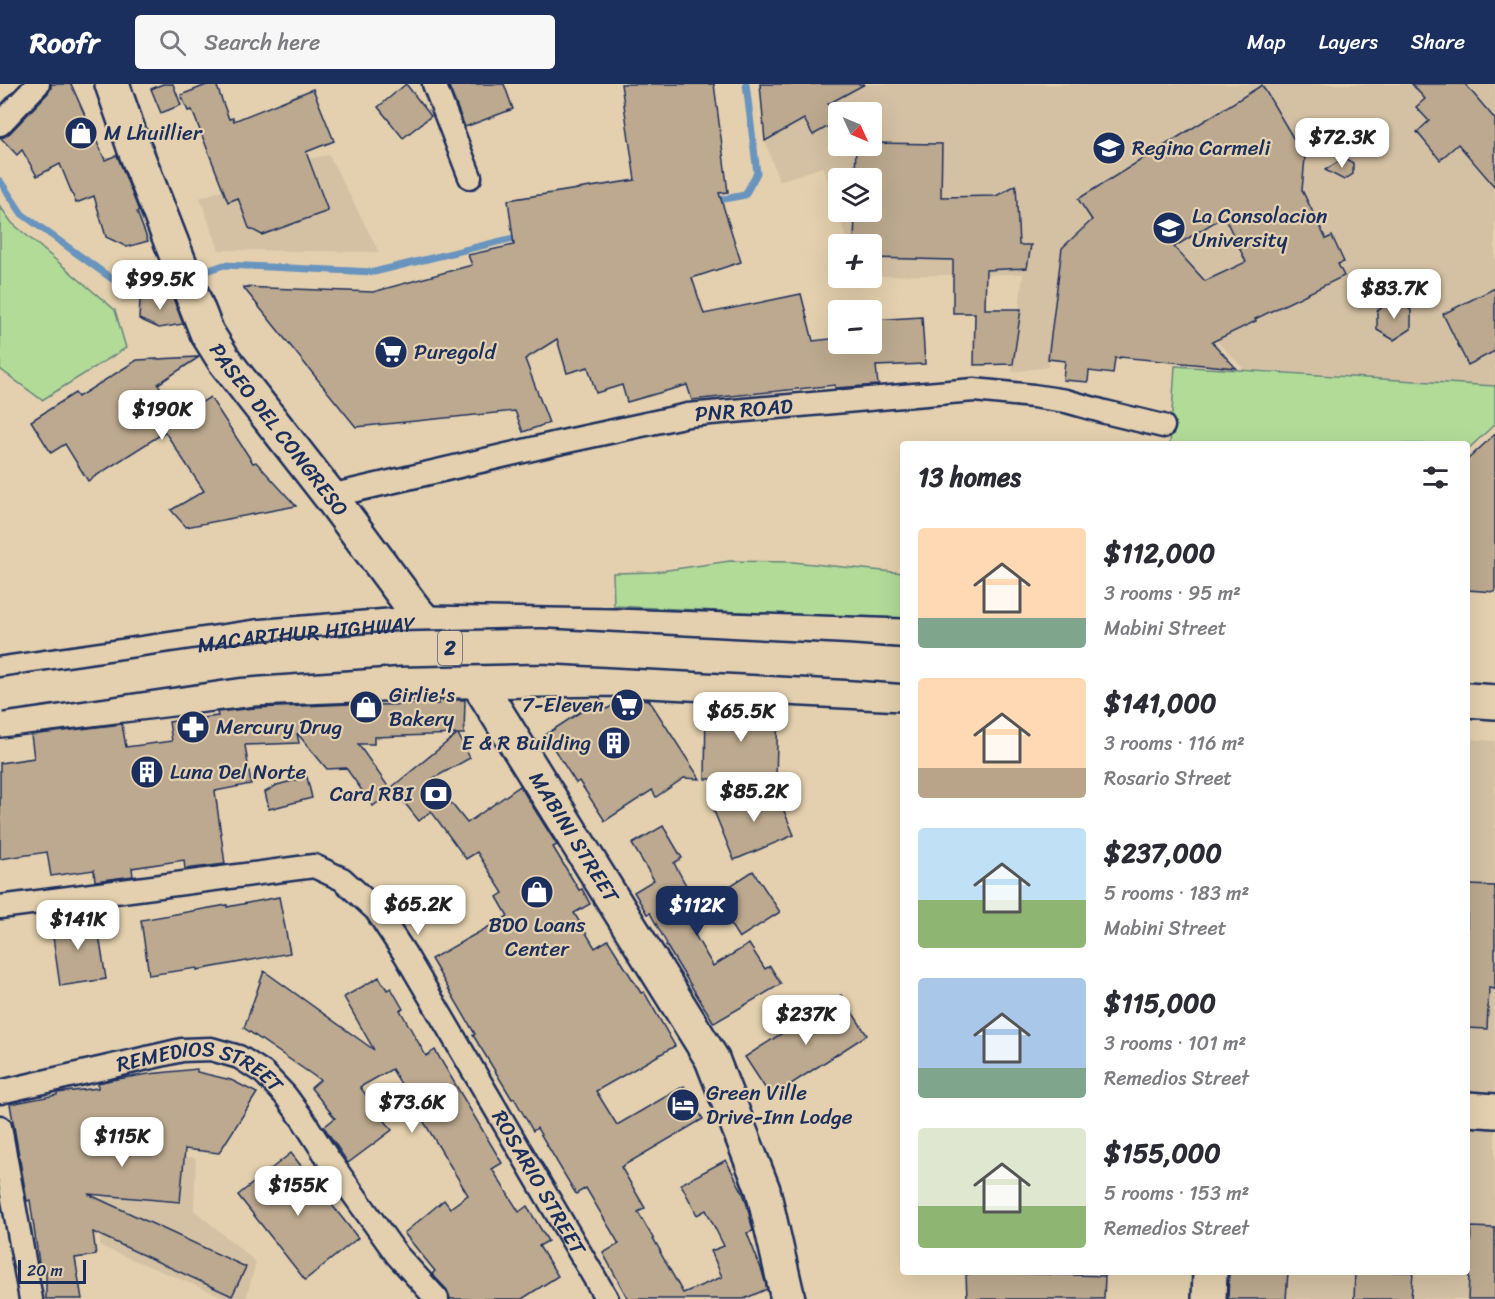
<!DOCTYPE html>
<html lang="en">
<head>
<meta charset="utf-8">
<style>
  :root { --surface:#fff; --page:#f7f7f7; --text:#2b2b33; --muted:#7c7c81; --accent:#1b2f5e }
  body { margin:0; font-family:Sriracha,sans-serif; background:var(--page); color:var(--text); height:100vh; display:flex; flex-direction:column; font-size:22px; white-space:nowrap }
  * { box-sizing:border-box; margin:0 }
  p { font-size:20px; color:var(--muted) }
  .icon { flex:none; width:33px; height:33px; fill:none; stroke:currentColor; stroke-width:2; stroke-linecap:round; stroke-linejoin:round }
  .map { position:relative; flex:1; overflow:hidden }
  .sheet { position:absolute; left:900px; top:357px; width:570px; height:834px; display:flex; flex-direction:column; background:var(--surface); border-radius:6px; box-shadow:0 6px 24px #0002 }
  .sheet>* { flex:none }
  .needle { width:39px; rotate:134deg }
  .buttons { position:absolute; left:828px; top:18px; display:grid; gap:12px }
  .buttons a { display:grid; place-items:center; width:54px; height:54px; border-radius:6px; background:var(--surface); box-shadow:0 6px 24px #0002; font-size:30px }
  .scale { position:absolute; left:18px; bottom:15px; width:68px; box-sizing:border-box; padding-left:6px; border:3px solid #1b2f5e; border-top:0; font-size:16px; line-height:21px; white-space:nowrap; color:#1b2f5e; -webkit-text-stroke:4px #e4d0ae; paint-order:stroke }
  .price { position:absolute; translate:-50% -51px; padding:0 14px; border-radius:12px; background:#fff; color:#222; font-size:20px; line-height:39px; filter:drop-shadow(0 2px 3px #0008) }
  .price::after { content:''; position:absolute; left:50%; top:36px; width:18px; height:14px; margin-left:-9px; background:inherit; clip-path:polygon(0 0,100% 0,50% 100%) }
  .price.on { background:var(--accent); color:#fff }
  ul { padding:0; list-style:none }
  li { display:flex; align-items:center; gap:18px; height:150px; padding:0 18px }
  li span { display:grid; place-items:center; flex:none; width:168px; height:120px; border-radius:6px; color:#555 }
  li>.icon { margin-inline-start:auto }
  span .icon { width:72px; height:72px; fill:#fffc; stroke-width:1 }
  li b { font-size:26px }
  h2 { display:flex; justify-content:space-between; align-items:center; height:72px; padding:0 18px; font-size:26px }
  header { display:flex; align-items:center; gap:36px; box-sizing:border-box; height:84px; padding:0 30px; background:var(--accent); color:#fff }
  header strong { font-size:28px }
  nav { display:flex; gap:33px; margin-inline-start:auto; font-size:21px }
  .search { width:420px; height:54px; background:var(--page); display:flex; align-items:center; gap:15px; box-sizing:border-box; padding:0 21px; border-radius:6px; color:var(--muted); font-size:22px }
  .map>svg:first-child { display:block }
  .built { fill:#d4c1a4; fill-rule:evenodd }
  .green { fill:#b2db98; stroke:#66857b; stroke-width:1.5 }
  .lines { fill:none; stroke-linecap:round; stroke-linejoin:round }
  .stream { stroke:#6994be; stroke-width:7 }
  .building { fill:#bca98f; stroke:#1b2f5e; stroke-width:1.5; fill-rule:evenodd }
  .street-casing { stroke:#1b2f5e; stroke-width:27 }
  .secondary-casing { stroke:#1b2f5e; stroke-width:38 }
  .highway-casing { stroke:#1b2f5e; stroke-width:38 }
  .street { stroke:#e4d0ae; stroke-width:22 }
  .secondary { stroke:#e4d0ae; stroke-width:33 }
  .highway { stroke:#e4d0ae; stroke-width:33 }
  .highway-bridge-casing { stroke:#1b2f5e; stroke-width:38; stroke-linecap:butt }
  .highway-bridge { stroke:#e4d0ae; stroke-width:33 }
  .labels { text-anchor:middle; stroke-width:4.5; stroke-linejoin:round; paint-order:stroke }
  .shield { fill:#e4d0ae; stroke:#575f76; stroke-width:1.5 }
  .shield-label { font-size:20px; font-weight:bold; fill:#1b2f5e }
  .poi-label { font-size:21px; fill:#1b2f5e; stroke:#e4d0ae; text-anchor:start }
  .street-label { font-size:21px; fill:#1b2f5e; stroke:#e4d0ae }
</style>
</head>
<body>
<header>
<strong>Roofr</strong>
<div class="search"><svg class="icon" aria-label="search" viewBox="0 0 24 24"><circle cx="10" cy="10" r="6"/><path d="M15 15l6 6"/></svg>Search here</div>
<nav><a>Map</a><a>Layers</a><a>Share</a></nav>
</header>
<div class="map">
<svg width="1495" height="1215" viewBox="0 0 1495 1215">
  <rect width="100%" height="100%" fill="#e4d0ae"/>
  <filter id="ink" filterUnits="userSpaceOnUse"><feTurbulence type="fractalNoise" baseFrequency=".0167" numOctaves="2"/><feDisplacementMap in="SourceGraphic" scale="12" xChannelSelector="R" yChannelSelector="G"/><feConvolveMatrix kernelMatrix="1 2 1 2 8 2 1 2 1" color-interpolation-filters="sRGB"/></filter>
  <g filter="url(#ink)">
    <g class="built">
      <path d="M759,0H1495V302L1244,285L1136,176L1058,190L1048,283L1012,288L1023,190L872,192V160H848L823,83L779,97L765,57ZM838,28H872V62H838ZM838,94H872V128H838Z"/>
      <polygon points="329,71 379,168 219,166 200,114 308,75"/>
      <polygon points="1467,655 1495,657 1495,1215 1221,1215 1222,1188 1467,1188"/>
      <polygon points="121,1064 196,1074 194,1126 256,1178 246,1215 228,1215 100,1162 104,1066"/>
    </g>
    <g class="green">
      <polygon points="0,122 12,139 115,226 126,264 42,316 0,285"/>
      <polygon points="1175,282 1495,302 1495,340 1467,366 1467,360 1170,360"/>
      <polygon points="730,477 793,478 903,489 903,536 614,522 613,489 654,488"/>
    </g>
    <g class="lines">
      <g class="stream">
        <polyline points="0,97 22,130 133,210 178,196"/>
        <polyline points="713,117 745,111 757,89 746,0"/>
        <polyline points="194,191 224,181 374,188 522,152"/>
      </g>
    </g>
    <g class="building">
      <polygon points="51,0 71,0 105,76 117,71 139,127 137,128 148,157 127,163 106,153 94,112 76,119 60,80 37,92 22,66 17,71 0,53 4,53 10,49 48,9 51,4"/>
      <polygon points="163,0 173,0 181,21 161,29 151,5"/>
      <polygon points="209,0 216,0 229,35 233,34 234,37 313,5 334,57 306,68 328,127 262,151 249,144 238,114 228,118 192,26 188,27 181,11"/>
      <polygon points="406,0 431,32 403,54 378,23"/>
      <polygon points="448,0 504,0 513,25 465,43"/>
      <polygon points="621,0 714,0 728,108 719,109 741,178 692,194 704,230 801,210 813,257 838,254 838,260 872,260 872,236 922,233 925,280 876,282 878,301 835,304 835,301 692,316 687,301 627,318 622,301 596,309 588,283 567,289 557,255 525,275 549,339 523,348 515,327 356,343 243,203 373,208 472,181 468,171 514,161 508,116 635,96"/>
      <polygon points="760,0 865,0 828,20 838,37 813,51 804,35 765,57"/>
      <polygon points="1412,0 1465,0 1495,35 1495,103 1458,60 1440,76 1417,48 1429,37 1416,23 1425,15"/>
      <path d="M1262,1L1305,74L1302,106L1326,155L1332,152L1344,178L1338,180L1344,192L1255,235L1256,237L1212,258L1236,284L1120,273V274H1115L1113,290L1089,287L1088,298L1063,296L1065,277L1048,275L1062,164L1092,136L1078,115ZM1224,132L1246,178L1205,197L1174,163Z"/>
      <polygon points="872,59 942,60 941,113 996,112 1016,101 1019,161 1031,161 1027,184 986,186 985,225 1021,225 1013,280 974,281 975,229 953,229 953,176 872,174 872,160 854,160 855,128 872,128 872,94 855,94 856,62 872,62"/>
      <polygon points="1344,74 1353,79 1353,90 1344,96 1325,86"/>
      <polygon points="1495,204 1495,267 1468,281 1443,230"/>
      <polygon points="170,206 183,240 159,244 139,235 140,216"/>
      <polygon points="1393,216 1411,226 1411,245 1394,256 1377,246 1377,227"/>
      <polygon points="199,273 158,300 179,333 210,313 253,379 256,378 296,422 186,443 171,426 204,407 165,348 88,397 65,360 51,369 31,337 75,309 78,313 137,276"/>
      <polygon points="1495,350 1495,508 1467,506 1467,376"/>
      <polygon points="624,614 649,616 700,695 684,694 656,713 652,706 605,737 579,697 576,699 545,651 600,615 607,625"/>
      <polygon points="439,616 465,616 464,650 458,650 470,674 432,695 467,739 520,702 557,761 553,763 579,806 582,805 590,820 574,829 595,864 608,856 641,909 644,908 675,962 596,1007 617,1041 684,1002 703,1035 621,1083 645,1124 638,1128 661,1168 660,1168 683,1209 722,1193 711,1167 724,1162 706,1126 697,1131 681,1100 726,1076 743,1109 747,1121 753,1147 747,1149 762,1187 767,1205 744,1215 628,1215 603,1169 619,1160 586,1104 576,1110 537,1044 533,1047 514,1014 512,1015 473,951 475,950 431,875 508,832 497,813 503,809 477,768 466,775 431,727 419,737 392,703 457,650 374,653 374,660 358,660 392,708 373,722 346,684 327,685 297,649 299,659 245,661 251,700 215,707 225,780 185,785 184,776 132,784 133,792 95,797 94,786 51,792 47,768 0,775 0,679 34,674 31,651 122,640 126,663 172,657 169,638 218,632 217,628 255,624 374,619 374,621 439,620"/>
      <polygon points="706,622 778,625 776,695 705,695"/>
      <polygon points="307,693 312,714 269,725 265,708 277,701"/>
      <polygon points="774,703 794,751 734,776 714,727"/>
      <polygon points="663,742 682,774 674,779 689,807 674,815 713,882 749,860 765,885 770,882 781,900 714,939 666,861 667,860 650,829 647,830 634,808 654,796 632,760"/>
      <polygon points="753,787 780,828 739,854 713,813"/>
      <polygon points="1467,801 1495,802 1495,905 1489,904 1487,945 1467,944"/>
      <polygon points="279,813 290,869 197,886 197,884 149,891 141,836 227,821 227,823"/>
      <polygon points="96,832 106,895 60,902 51,839"/>
      <polygon points="264,887 374,966 344,913 379,893 387,906 391,904 403,925 400,926 426,972 435,966 502,1079 492,1085 519,1128 527,1122 548,1157 539,1162 558,1192 522,1215 450,1215 447,1206 432,1190 435,1187 404,1149 444,1116 450,1124 468,1111 392,985 360,1003 392,1046 348,1079 324,1043 335,1034 311,1004 320,996 244,944"/>
      <polygon points="841,911 867,951 771,1013 745,973"/>
      <polygon points="197,985 197,988 231,996 257,1009 219,1069 185,1065 180,1118 88,1110 246,1183 232,1212 93,1148 96,1171 75,1174 82,1215 46,1215 46,1186 40,1186 30,1116 27,1117 10,1020 57,1011 57,1009 98,1004 98,999 111,996 149,990"/>
      <polygon points="291,1069 358,1154 305,1196 238,1111"/>
      <polygon points="1471,1143 1495,1144 1495,1215 1468,1215"/>
      <polygon points="1229,1188 1288,1188 1286,1215 1228,1215"/>
      <polygon points="1355,1188 1413,1188 1411,1215 1354,1215"/>
      <polygon points="1005,1189 1105,1192 1104,1215 967,1215 966,1190"/>
    </g>
    <g class="lines">
      <defs>
        <g id="street">
          <polyline points="434,0 470,93"/>
          <polyline points="0,40 38,0"/>
          <path id="s1" d="M330,412L558,359L688,331L914,311L974,306L1033,312L1066,317L1105,328L1163,342"/>
          <path id="s2" d="M0,823L314,782L342,795L376,826L405,870L607,1215"/>
          <path id="s3" d="M0,1008L182,966L211,965L239,973L264,989L285,1011L302,1034L329,1076L397,1171L437,1215"/>
          <polyline points="0,1043 31,1215"/>
        </g>
        <g id="secondary">
          <path id="s4" d="M112,0L135,66L207,249L224,276L330,412L414,525L477,597L712,975L763,1106L788,1215"/>
          <path id="s5" d="M0,590L256,553L425,539L615,542L903,552"/>
          <polyline points="0,636 253,605 456,597 610,595 903,610"/>
          <polyline points="1467,1025 1495,1027"/>
          <polyline points="1209,1215 1210,1188"/>
        </g>
        <polyline id="highway" points="1467,616 1495,618"/>
      </defs>
      <use href="#street" class="street-casing"/>
      <use href="#secondary" class="secondary-casing"/>
      <use href="#highway" class="highway-casing"/>
      <use href="#street" class="street"/>
      <use href="#secondary" class="secondary"/>
      <use href="#highway" class="highway"/>
      <defs>
        <polyline id="highway-bridge" points="0,611 240,576 398,565 542,562 847,578 903,582"/>
      </defs>
      <use href="#highway-bridge" class="highway-bridge-casing"/>
      <use href="#highway-bridge" class="highway-bridge"/>
    </g>
  </g>
  <defs>
    <symbol id="shop-disc" viewBox="-11 -11 22 22"><circle r="9.5" fill="#1b2f5e" stroke="#e4d0ae"/><path d="M-5-2.5h2.3a2.7 3.5 0 0 1 5.4 0H5L5.5 6h-11ZM-1.5-2.5h3a1.5 2.3 0 0 0-3 0Z" fill="#fff"/></symbol>
    <symbol id="university-disc" viewBox="-11 -11 22 22"><circle r="9.5" fill="#1b2f5e" stroke="#e4d0ae"/><path d="M0-5L7-2L0 1L-7-2ZM-4 1L0 2.5L4 1V4Q0 6-4 4Z" fill="#fff"/></symbol>
    <symbol id="supermarket-disc" viewBox="-11 -11 22 22"><circle r="9.5" fill="#1b2f5e" stroke="#e4d0ae"/><path d="M-6-5.5h2.5l.6 2H6L4.5 2H-2.5L-4.4-4H-6ZM-1.5 3.2a1.3 1.3 0 1 0 .1 0ZM3 3.2a1.3 1.3 0 1 0 .1 0Z" fill="#fff"/></symbol>
    <symbol id="pharmacy-disc" viewBox="-11 -11 22 22"><circle r="9.5" fill="#1b2f5e" stroke="#e4d0ae"/><path d="M-2-6h4v4h4v4h-4v4h-4v-4h-4v-4h4Z" fill="#fff"/></symbol>
    <symbol id="building-disc" viewBox="-11 -11 22 22"><circle r="9.5" fill="#1b2f5e" stroke="#e4d0ae"/><path d="M-4-6H4V6H1V3H-1V6H-4ZM-2.5-4.3h1.7v1.8h-1.7ZM.8-4.3h1.7v1.8H.8ZM-2.5-1h1.7V.8h-1.7ZM.8-1h1.7V.8H.8Z" fill="#fff"/></symbol>
    <symbol id="bank-disc" viewBox="-11 -11 22 22"><circle r="9.5" fill="#1b2f5e" stroke="#e4d0ae"/><path d="M-6-4H6V4H-6ZM0-2.3a2.3 2.3 0 1 0 0 4.6a2.3 2.3 0 1 0 0-4.6Z" fill="#fff"/></symbol>
    <symbol id="hotel-disc" viewBox="-11 -11 22 22"><circle r="9.5" fill="#1b2f5e" stroke="#e4d0ae"/><path d="M-6-4.5h1.5V1H6V5H4.5V3h-9V5H-6ZM-4 0a1.8 1.8 0 1 1 3.6 0ZM.5 0V-2.5h3Q6-2.5 6 0Z" fill="#fff"/></symbol>
  </defs>
  <g fill-rule="evenodd">
    <use href="#shop-disc" x="62" y="30" width="38" height="38"/>
    <use href="#university-disc" x="1090" y="45" width="38" height="38"/>
    <use href="#university-disc" x="1150" y="125" width="38" height="38"/>
    <use href="#supermarket-disc" x="372" y="249" width="38" height="38"/>
    <use href="#supermarket-disc" x="608" y="602" width="38" height="38"/>
    <use href="#shop-disc" x="347" y="604" width="38" height="38"/>
    <use href="#pharmacy-disc" x="174" y="624" width="38" height="38"/>
    <use href="#building-disc" x="595" y="640" width="38" height="38"/>
    <use href="#building-disc" x="128" y="669" width="38" height="38"/>
    <use href="#bank-disc" x="417" y="691" width="38" height="38"/>
    <use href="#shop-disc" x="518" y="789" width="38" height="38"/>
    <use href="#hotel-disc" x="664" y="1002" width="38" height="38"/>
  </g>
  <g class="labels">
    <rect class="shield" x="438" y="547" width="24" height="34" rx="4.5"/>
    <g class="shield-label">
      <text x="450" y="571">2</text>
    </g>
    <g class="poi-label">
      <text x="104" y="56">M Lhuillier</text>
      <text x="1132" y="71">Regina Carmeli</text>
      <text x="1192" y="139">La Consolacion<tspan x="1192" dy="24">University</tspan></text>
      <text x="414" y="275">Puregold</text>
      <text x="389" y="618">Girlie's<tspan x="389" dy="24">Bakery</tspan></text>
      <text x="604" y="628" text-anchor="end">7-Eleven</text>
      <text x="216" y="650">Mercury Drug</text>
      <text x="591" y="666" text-anchor="end">E &amp; R Building</text>
      <text x="170" y="695">Luna Del Norte</text>
      <text x="413" y="717" text-anchor="end">Card RBI</text>
      <text x="537" y="848" text-anchor="middle">BDO Loans<tspan x="537" dy="24">Center</tspan></text>
      <text x="706" y="1016">Green Ville<tspan x="706" dy="24">Drive-Inn Lodge</tspan></text>
    </g>
    <g class="street-label">
      <text dy="7" stroke="none"><textPath href="#s1" startOffset="423">PNR ROAD</textPath></text>
      <text dy="7" stroke="none"><textPath href="#s4" startOffset="387">PASEO DEL CONGRESO</textPath></text>
      <text dy="7" stroke="none"><textPath href="#s5" startOffset="309">MACARTHUR HIGHWAY</textPath></text>
      <text dy="7" stroke="none"><textPath href="#s4" startOffset="891">MABINI STREET</textPath></text>
      <text dy="7" stroke="none"><textPath href="#s3" startOffset="208">REMEDIOS STREET</textPath></text>
      <text dy="7" stroke="none"><textPath href="#s2" startOffset="711">ROSARIO STREET</textPath></text>
    </g>
  </g>
</svg>
<div class="buttons">
<a><svg class="needle" viewBox="-14 -14 28 28"><path d="M0-13l5 13h-10z" fill="#e53935"/><path d="M0 13l5-13h-10z" fill="#7c7c81"/></svg></a>
<a><svg class="icon" aria-label="layers" viewBox="0 0 24 24"><path d="M12 4l9 5-9 5-9-5zM3 14l9 5 9-5"/></svg></a>
<a>+</a>
<a>−</a>
</div>
<div class="scale">20 m</div>
<b class="price" style="left:1342px;top:85px">$72.3K</b>
<b class="price" style="left:160px;top:227px">$99.5K</b>
<b class="price" style="left:1394px;top:236px">$83.7K</b>
<b class="price" style="left:162px;top:357px">$190K</b>
<b class="price" style="left:741px;top:659px">$65.5K</b>
<b class="price" style="left:754px;top:739px">$85.2K</b>
<b class="price" style="left:418px;top:852px">$65.2K</b>
<b class="price on" style="left:697px;top:853px">$112K</b>
<b class="price" style="left:78px;top:867px">$141K</b>
<b class="price" style="left:806px;top:962px">$237K</b>
<b class="price" style="left:412px;top:1050px">$73.6K</b>
<b class="price" style="left:122px;top:1084px">$115K</b>
<b class="price" style="left:298px;top:1133px">$155K</b>
<section class="sheet">
<h2>13 homes<svg class="icon" aria-label="filters" viewBox="0 0 24 24"><path d="M4 7h16M4 17h16"/><circle cx="9" cy="7" r="2"/><circle cx="15" cy="17" r="2"/></svg></h2>
<ul>
<li><span style="background:linear-gradient(#ffd9b3 75%,#7fa58c 0)"><svg class="icon" aria-label="home" viewBox="0 0 24 24"><path d="M3 11l9-7 9 7M6 9v11h12V9"/></svg></span><div><b>$112,000</b><p>3 rooms · 95 m²</p><p>Mabini Street</p></div></li>
<li><span style="background:linear-gradient(#ffd9b3 75%,#b9a48a 0)"><svg class="icon" aria-label="home" viewBox="0 0 24 24"><path d="M3 11l9-7 9 7M6 9v11h12V9"/></svg></span><div><b>$141,000</b><p>3 rooms · 116 m²</p><p>Rosario Street</p></div></li>
<li><span style="background:linear-gradient(#bfe0f5 60%,#8fb573 0)"><svg class="icon" aria-label="home" viewBox="0 0 24 24"><path d="M3 11l9-7 9 7M6 9v11h12V9"/></svg></span><div><b>$237,000</b><p>5 rooms · 183 m²</p><p>Mabini Street</p></div></li>
<li><span style="background:linear-gradient(#a9c7e8 75%,#7fa58c 0)"><svg class="icon" aria-label="home" viewBox="0 0 24 24"><path d="M3 11l9-7 9 7M6 9v11h12V9"/></svg></span><div><b>$115,000</b><p>3 rooms · 101 m²</p><p>Remedios Street</p></div></li>
<li><span style="background:linear-gradient(#dfe7d0 65%,#8fb573 0)"><svg class="icon" aria-label="home" viewBox="0 0 24 24"><path d="M3 11l9-7 9 7M6 9v11h12V9"/></svg></span><div><b>$155,000</b><p>5 rooms · 153 m²</p><p>Remedios Street</p></div></li>
</ul>
</section>
</div>
</body>
</html>
